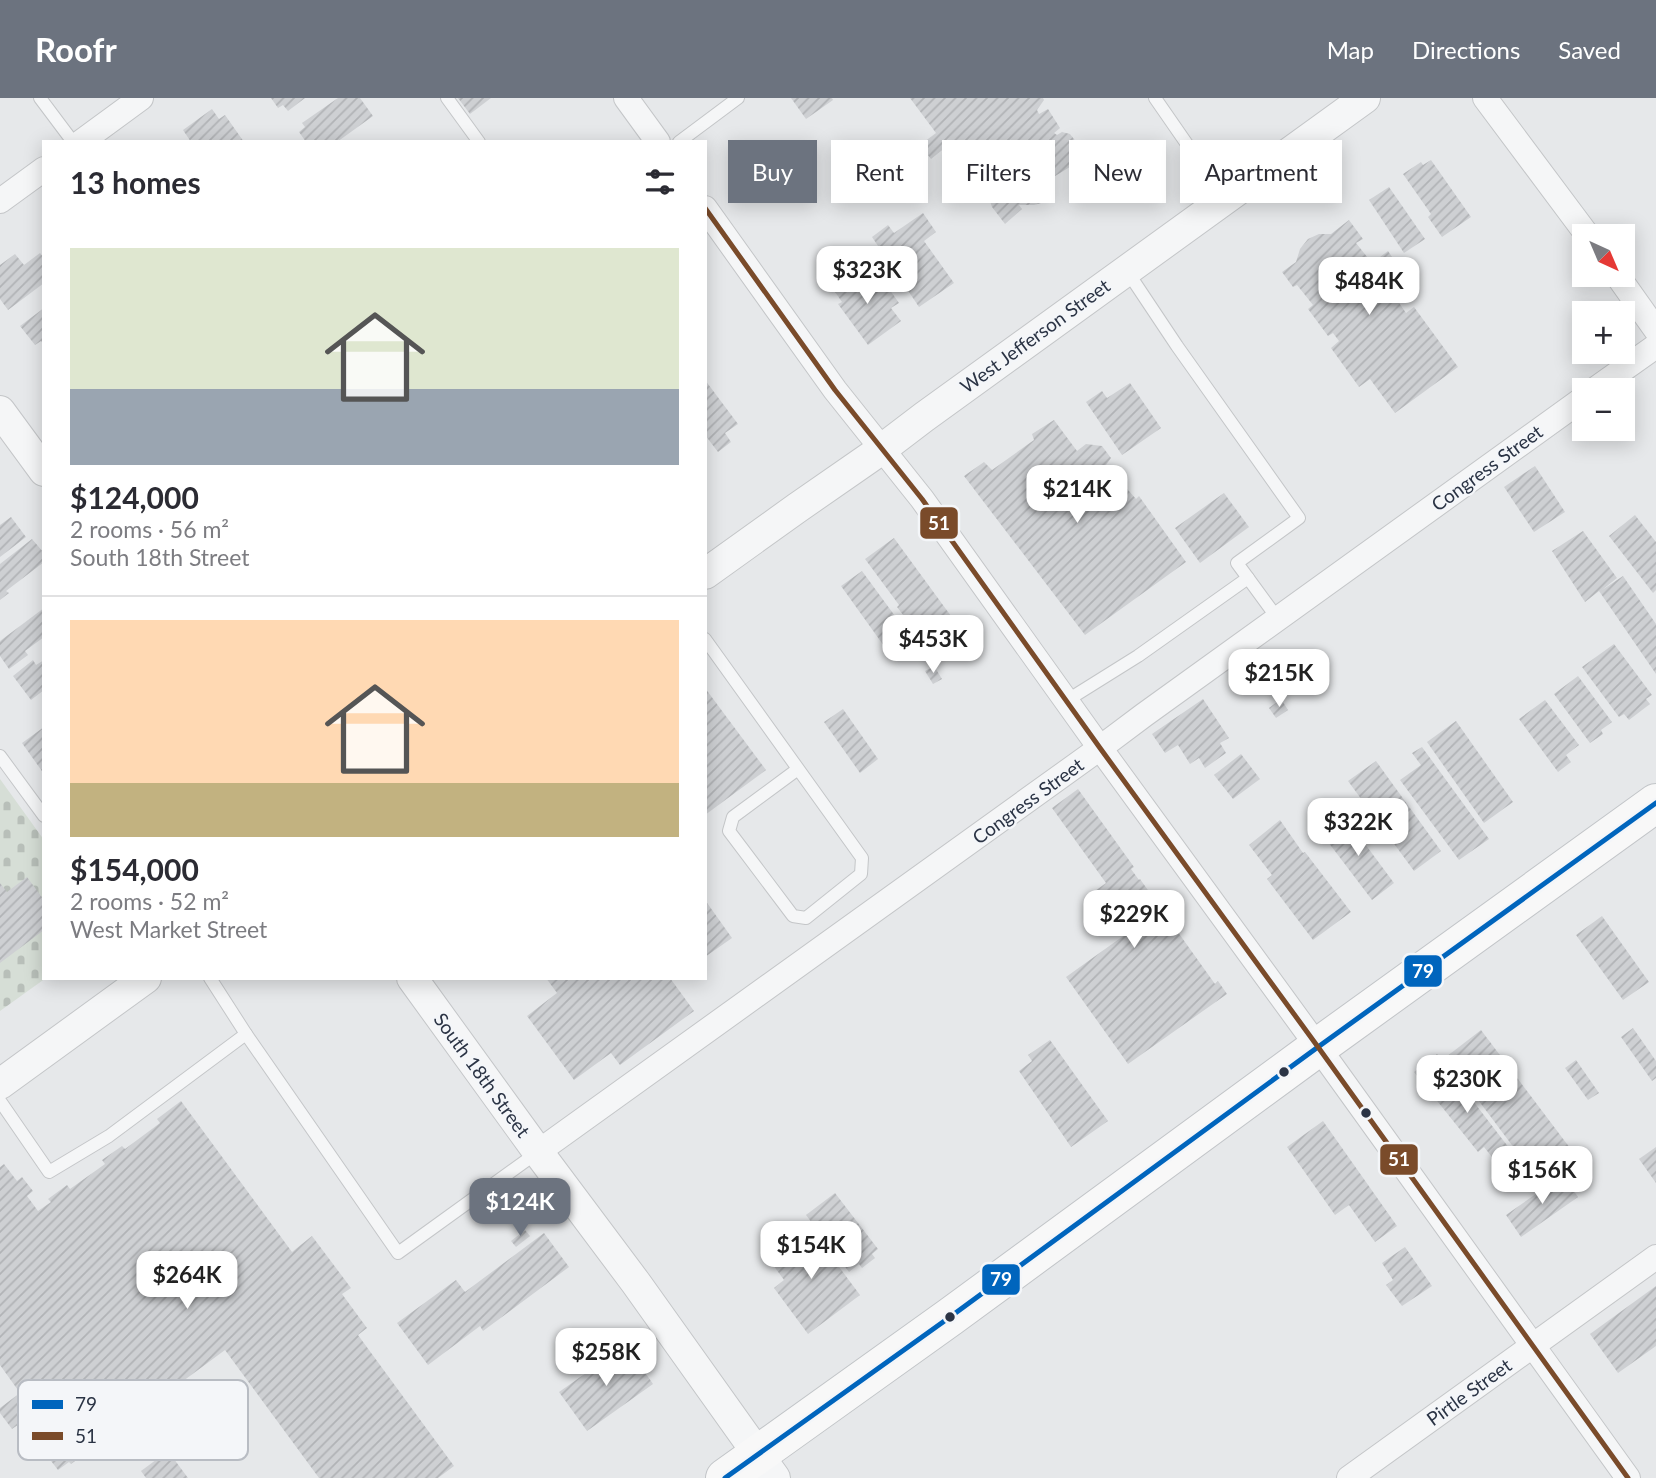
<!DOCTYPE html>
<html lang="en">
<head>
<meta charset="utf-8">
<style>
  :root { --surface:#fff; --page:#f2f2f3; --text:#2b2b33; --muted:#7c7c81; --line:#e1e1e2; --accent:#6c737f }
  body { margin:0; font-family:Lato,sans-serif; background:var(--page); color:var(--text); height:100vh; display:flex; flex-direction:column; font-size:26px; white-space:nowrap }
  * { box-sizing:border-box; margin:0 }
  p { font-size:23px; color:var(--muted) }
  .icon { flex:none; width:38px; height:38px; fill:none; stroke:currentColor; stroke-width:2; stroke-linecap:round; stroke-linejoin:round }
  .map { position:relative; flex:1; overflow:hidden }
  .sheet { position:absolute; left:42px; top:42px; width:665px; height:840px; display:flex; flex-direction:column; background:var(--surface); border-radius:0px; box-shadow:0 4px 18px #0003 }
  .sheet>* { flex:none }
  .banner { position:absolute; left:728px; top:42px; width:665px; height:63px; display:flex; gap:14px }
  .needle { width:46px; rotate:136deg }
  .tools { position:absolute; left:1572px; top:126px; display:grid; gap:14px }
  .tools a { display:grid; place-items:center; width:63px; height:63px; border-radius:0px; background:var(--surface); box-shadow:0 4px 18px #0003; font-size:35px }
  .price { position:absolute; translate:-50% -60px; padding:0 16px; border-radius:14px; background:#fff; color:#222; font-size:23px; line-height:46px; filter:drop-shadow(0 2px 4px #0008) }
  .price::after { content:''; position:absolute; left:50%; top:42px; width:21px; height:16px; margin-left:-10px; background:inherit; clip-path:polygon(0 0,100% 0,50% 100%) }
  .price.active { background:var(--accent); color:#fff }
  ul { padding:0; list-style:none }
  li { display:grid; align-content:center; gap:14px; height:371px; padding:0 28px }
  li+li { border-top:2px solid var(--line) }
  li span { display:grid; place-items:center; height:217px; border-radius:0px; color:#555 }
  li>.icon { margin-inline-start:auto }
  span .icon { width:126px; height:126px; fill:#fffc; stroke-width:1 }
  li b { font-size:30px }
  h2 { display:flex; justify-content:space-between; align-items:center; height:84px; padding:0 28px; font-size:30px }
  .pill { padding:0 24px; border-radius:0px; background:var(--surface); box-shadow:0 4px 18px #0003; font-size:24px; line-height:63px }
  .pill.active { background:var(--accent); color:#fff }
  header { display:flex; align-items:center; gap:42px; box-sizing:border-box; height:98px; padding:0 35px; background:var(--accent); color:#fff }
  header strong { font-size:33px }
  nav { display:flex; gap:38px; margin-inline-start:auto; font-size:24px }
  .map>svg:first-child { display:block }
  .cemetery { fill:url(#cemetery-stones) }
  .building { fill:url(#building-hatch) }
  .lines { fill:none; stroke-linecap:round; stroke-linejoin:round }
  .service-casing { stroke:#c4c6c8; stroke-width:14 }
  .minor-casing { stroke:#c4c6c8; stroke-width:26 }
  .tertiary-casing { stroke:#c4c6c8; stroke-width:32 }
  .primary-casing { stroke:#c2c5c8; stroke-width:40 }
  .service { stroke:#f5f6f7; stroke-width:12 }
  .minor { stroke:#f5f6f7; stroke-width:24 }
  .tertiary { stroke:#f5f6f7; stroke-width:30 }
  .primary { stroke:#f8f8f8; stroke-width:38 }
  .bus-1-casing { stroke:#f4f6f9; stroke-width:10 }
  .bus-2-casing { stroke:#f4f6f9; stroke-width:10 }
  .bus-1 { stroke:#0065bd; stroke-width:5 }
  .bus-2 { stroke:#7a4b2a; stroke-width:5 }
  .bus-dot { fill:#2b3445; stroke:#f4f6f9; stroke-width:2.5 }
  .labels { text-anchor:middle; stroke-width:5; stroke-linejoin:round; paint-order:stroke }
  .street-label { font-size:19px; fill:#2b3445; stroke:#f4f6f9 }
  .key { fill:#f4f6f9; stroke:#b8bcc3; stroke-width:2 }
  .key-label { font-size:19px; fill:#2b3445 }
  .line-badge { stroke:#f4f6f9; stroke-width:2.5 }
  .badge-label { font-size:19px; text-anchor:middle; font-weight:bold; fill:#fff }
</style>
</head>
<body>
<header>
<strong>Roofr</strong>
<nav><a>Map</a><a>Directions</a><a>Saved</a></nav>
</header>
<div class="map">
<svg width="1656" height="1380" viewBox="0 0 1656 1380">
  <defs>
    <pattern id="cemetery-stones" width="16" height="16" patternUnits="userSpaceOnUse" patternTransform="scale(1.75)"><rect width="16" height="16" fill="#d6ded6"/><path d="M2 7V4a2 2 0 0 1 4 0v3zM10 15v-3a2 2 0 0 1 4 0v3z" fill="#b8bfb9"/></pattern>
    <pattern id="building-hatch" width="6" height="6" patternUnits="userSpaceOnUse" patternTransform="scale(1.75)"><rect width="6" height="6" fill="#ced0d3"/><path d="M-1 1l2-2M0 6l6-6M5 7l2-2" fill="none" stroke="#b1b3b6"/></pattern>
  </defs>
  <rect width="100%" height="100%" fill="#e6e8ea"/>
  <polygon class="cemetery" points="0,681 44,742 44,880 46,880 0,913"/>
  <g class="building">
    <polygon points="271,0 305,0 288,13 283,7 278,10"/>
    <polygon points="338,0 360,0 373,18 337,44 306,44 299,34 305,29 302,25"/>
    <polygon points="458,0 491,0 470,16"/>
    <polygon points="791,0 832,0 833,2 806,21"/>
    <polygon points="910,0 1043,0 1044,2 1037,12 1039,16 1048,11 1060,30 1054,35 1057,37 1062,34 1070,36 1077,45 1075,52 1071,55 1078,64 1047,83 1048,94 1041,105 1034,107 1019,107 1022,111 1005,126 992,109 989,100 951,51 949,53 946,49 931,61 920,47 936,35"/>
    <polygon points="212,11 219,21 225,17 244,44 191,44 183,32"/>
    <polygon points="1431,62 1471,119 1442,139 1428,119 1431,116 1403,76 1421,64 1423,67"/>
    <polygon points="1389,89 1425,141 1404,155 1369,102"/>
    <polygon points="923,115 936,134 924,143 954,185 919,209 872,139 888,127 894,135"/>
    <polygon points="1349,122 1363,141 1356,145 1372,165 1388,153 1407,181 1391,193 1406,215 1414,209 1458,269 1395,315 1370,281 1359,289 1331,250 1339,243 1333,235 1328,238 1308,211 1313,207 1297,187 1293,189 1282,174 1296,164 1300,151 1308,141 1319,136 1331,136"/>
    <polygon points="40,155 44,160 44,185 8,212 0,201 0,167 15,156 24,167"/>
    <polygon points="862,170 879,193 887,188 899,205 891,210 901,223 868,247 838,206 842,204 833,191"/>
    <polygon points="44,210 44,247 41,243 35,247 20,228"/>
    <polygon points="705,282 738,326 725,335 731,344 718,354 705,337"/>
    <polygon points="1130,285 1161,330 1122,357 1086,304 1102,293 1107,300"/>
    <polygon points="1054,322 1077,353 1086,346 1102,348 1111,360 1106,367 1136,401 1139,398 1186,464 1085,537 964,378 984,364 992,372 1034,342 1032,336"/>
    <polygon points="1535,368 1565,414 1534,434 1504,389"/>
    <polygon points="1224,395 1249,429 1200,465 1175,430"/>
    <polygon points="1635,417 1656,444 1656,492 1653,495 1609,438"/>
    <polygon points="11,419 26,439 0,459 0,427"/>
    <polygon points="1583,433 1617,480 1602,492 1623,478 1656,526 1656,576 1599,493 1585,504 1552,453"/>
    <polygon points="894,440 951,518 923,538 913,524 910,526 897,509 899,507 865,461"/>
    <polygon points="32,441 44,455 44,464 6,493 9,495 0,502 0,466"/>
    <polygon points="862,473 917,548 899,561 893,552 889,555 841,488"/>
    <polygon points="44,510 44,539 25,553 28,557 9,571 0,558 0,543"/>
    <polygon points="1614,546 1652,597 1646,601 1650,606 1629,622 1624,616 1619,619 1582,569"/>
    <polygon points="1287,552 1305,576 1281,594 1262,570"/>
    <polygon points="33,562 36,567 44,562 44,592 31,602 13,578"/>
    <polygon points="934,568 942,581 933,586 925,573"/>
    <polygon points="1578,578 1612,624 1601,632 1603,636 1590,645 1554,596"/>
    <polygon points="705,590 766,672 705,717"/>
    <polygon points="1203,601 1229,640 1220,645 1226,655 1205,670 1199,660 1190,666 1178,647 1165,655 1152,636"/>
    <polygon points="1281,601 1288,612 1276,620 1269,610"/>
    <polygon points="1545,602 1579,647 1566,657 1571,664 1558,674 1519,621"/>
    <polygon points="843,611 878,661 860,675 824,624"/>
    <polygon points="1456,623 1513,704 1484,725 1427,644"/>
    <polygon points="44,629 44,676 22,645"/>
    <polygon points="1422,649 1489,741 1459,762 1400,682 1421,667 1412,655"/>
    <polygon points="1241,656 1260,681 1233,701 1214,677"/>
    <polygon points="1376,663 1441,753 1414,773 1348,683"/>
    <polygon points="1078,691 1134,769 1131,771 1139,782 1140,781 1215,886 1218,883 1227,896 1128,966 1066,879 1126,836 1095,793 1106,785 1052,710"/>
    <polygon points="1345,719 1394,785 1372,802 1322,736"/>
    <polygon points="1280,722 1303,755 1305,754 1351,814 1313,842 1267,781 1272,777 1249,747"/>
    <polygon points="27,779 44,802 44,832 0,865 0,785 7,794"/>
    <polygon points="705,802 732,840 705,859"/>
    <polygon points="1602,818 1649,884 1623,902 1576,837"/>
    <polygon points="546,880 670,880 694,913 620,967 611,955 574,982 527,918 557,895"/>
    <polygon points="1633,930 1656,963 1656,980 1652,983 1621,939"/>
    <polygon points="1481,932 1573,1054 1538,1082 1446,959"/>
    <polygon points="1050,942 1108,1023 1071,1049 1019,973 1032,963 1028,957"/>
    <polygon points="1437,956 1526,1072 1511,1083 1484,1049 1478,1054 1414,974"/>
    <polygon points="1576,962 1599,995 1588,1002 1565,970"/>
    <polygon points="181,1003 292,1154 312,1138 351,1190 342,1196 367,1230 358,1237 454,1368 438,1380 319,1380 225,1252 71,1366 69,1364 58,1372 41,1350 54,1341 35,1315 12,1331 0,1315 0,1310 20,1295 0,1267 0,1069 4,1066 17,1083 22,1079 33,1093 27,1098 38,1113 51,1104 48,1101 67,1087 70,1091 105,1066 102,1062 122,1048 125,1051 160,1025 157,1021"/>
    <polygon points="1323,1023 1397,1128 1375,1144 1349,1107 1335,1117 1287,1049"/>
    <polygon points="1656,1049 1656,1085 1639,1061"/>
    <polygon points="1563,1077 1578,1099 1521,1139 1506,1117"/>
    <polygon points="835,1095 878,1151 872,1156 875,1160 862,1170 859,1166 849,1174 806,1117"/>
    <polygon points="810,1130 860,1197 808,1236 774,1190 784,1182 768,1160"/>
    <polygon points="525,1132 530,1138 516,1149 511,1143"/>
    <polygon points="544,1135 569,1169 483,1233 480,1228 428,1267 397,1225 456,1182 465,1194"/>
    <polygon points="1405,1149 1432,1188 1402,1208 1386,1187 1393,1182 1382,1165"/>
    <polygon points="1656,1188 1656,1248 1618,1275 1590,1236"/>
    <polygon points="626,1247 653,1286 587,1333 559,1294"/>
    <polygon points="168,1353 188,1380 146,1380 141,1373"/>
  </g>
  <g class="lines">
    <defs>
      <g id="service">
        <polyline points="40,0 73,44"/>
        <polyline points="447,0 479,44"/>
        <polyline points="1155,0 1225,101"/>
        <polyline points="679,44 738,0"/>
        <polyline points="1127,173 1177,248 1299,420 1237,465 1278,521"/>
        <polyline points="705,541 862,760 861,776 806,820 793,818 729,733 733,719 798,671"/>
        <polyline points="1066,603 1138,558 1248,480"/>
        <polyline points="0,658 44,718"/>
        <polyline points="210,880 246,936 398,1155 538,1054"/>
        <polyline points="0,1003 49,1074 109,1038 246,936"/>
      </g>
      <g id="minor">
        <polyline points="626,0 658,44"/>
        <polyline points="1485,0 1588,138"/>
        <polyline points="81,44 141,0"/>
        <polyline points="0,103 44,71"/>
        <polyline points="705,110 835,292 922,401 1100,650 1318,949 1628,1380"/>
        <polyline points="1617,177 1656,232"/>
        <polyline points="1594,292 1656,248"/>
        <polyline points="538,1054 1100,650 1144,617 1584,300"/>
        <polyline points="1349,1380 1656,1159"/>
      </g>
      <g id="tertiary">
        <polyline points="0,313 44,373"/>
        <polyline points="705,476 797,410 882,351 924,319 1365,0"/>
        <polyline points="412,880 538,1054 636,1185 775,1380"/>
        <polyline points="0,986 146,880"/>
      </g>
      <polyline id="primary" points="725,1380 950,1219 1318,949 1656,705"/>
    </defs>
    <use href="#service" class="service-casing"/>
    <use href="#minor" class="minor-casing"/>
    <use href="#tertiary" class="tertiary-casing"/>
    <use href="#primary" class="primary-casing"/>
    <use href="#service" class="service"/>
    <use href="#minor" class="minor"/>
    <use href="#tertiary" class="tertiary"/>
    <use href="#primary" class="primary"/>
    <defs>
      <polyline id="bus-1" points="725,1380 950,1219 1318,949 1656,705"/>
      <polyline id="bus-2" points="705,110 835,292 922,401 1100,650 1318,949 1628,1380"/>
    </defs>
    <use href="#bus-1" class="bus-1-casing"/>
    <use href="#bus-2" class="bus-2-casing"/>
    <use href="#bus-1" class="bus-1"/>
    <use href="#bus-2" class="bus-2"/>
  </g>
  <g class="bus-dot">
    <circle cx="1284" cy="974" r="6"/>
    <circle cx="1366" cy="1015" r="6"/>
    <circle cx="950" cy="1219" r="6"/>
  </g>
  <g class="labels">
    <g class="street-label">
      <text transform="translate(1035 238) rotate(-36)" y="7">West Jefferson Street</text>
      <text transform="translate(1487 370) rotate(-36)" y="7">Congress Street</text>
      <text transform="translate(1028 703) rotate(-36)" y="7">Congress Street</text>
      <text transform="translate(482 977) rotate(54)" y="7">South 18th Street</text>
      <text transform="translate(1469 1294) rotate(-36)" y="7">Pirtle Street</text>
    </g>
  </g>
  <rect x="18" y="1282" width="230" height="80" rx="10" class="key"/>
  <rect x="32" y="1302" width="31" height="9" fill="#0065bd"/>
  <rect x="32" y="1334" width="31" height="8" fill="#7a4b2a"/>
  <g class="key-label">
    <text x="75" y="1313">79</text>
    <text x="75" y="1345">51</text>
  </g>
  <g class="line-badge">
    <rect x="919" y="408" width="40" height="34" rx="7" fill="#7a4b2a"/>
    <rect x="1403" y="856" width="40" height="34" rx="7" fill="#0065bd"/>
    <rect x="1379" y="1045" width="40" height="33" rx="7" fill="#7a4b2a"/>
    <rect x="981" y="1165" width="40" height="33" rx="7" fill="#0065bd"/>
  </g>
  <g class="badge-label">
    <text x="939" y="432">51</text>
    <text x="1423" y="880">79</text>
    <text x="1399" y="1068">51</text>
    <text x="1001" y="1188">79</text>
  </g>
</svg>
<div class="tools">
<a><svg class="needle" viewBox="-14 -14 28 28"><path d="M0-13l5 13h-10z" fill="#e53935"/><path d="M0 13l5-13h-10z" fill="#7c7c81"/></svg></a>
<a>+</a>
<a>−</a>
</div>
<b class="price" style="left:867px;top:208px">$323K</b>
<b class="price" style="left:1369px;top:219px">$484K</b>
<b class="price" style="left:1077px;top:427px">$214K</b>
<b class="price" style="left:933px;top:577px">$453K</b>
<b class="price" style="left:1279px;top:611px">$215K</b>
<b class="price" style="left:1358px;top:760px">$322K</b>
<b class="price" style="left:1134px;top:852px">$229K</b>
<b class="price" style="left:1467px;top:1017px">$230K</b>
<b class="price" style="left:1542px;top:1108px">$156K</b>
<b class="price active" style="left:520px;top:1140px">$124K</b>
<b class="price" style="left:811px;top:1183px">$154K</b>
<b class="price" style="left:187px;top:1213px">$264K</b>
<b class="price" style="left:606px;top:1290px">$258K</b>
<div class="banner">
<a class="pill active">Buy</a>
<a class="pill">Rent</a>
<a class="pill">Filters</a>
<a class="pill">New</a>
<a class="pill">Apartment</a>
</div>
<section class="sheet">
<h2>13 homes<svg class="icon" aria-label="filters" viewBox="0 0 24 24"><path d="M4 7h16M4 17h16"/><circle cx="9" cy="7" r="2"/><circle cx="15" cy="17" r="2"/></svg></h2>
<ul>
<li><span style="background:linear-gradient(#dfe7d0 65%,#9aa5b1 0)"><svg class="icon" aria-label="home" viewBox="0 0 24 24"><path d="M3 11l9-7 9 7M6 9v11h12V9"/></svg></span><div><b>$124,000</b><p>2 rooms · 56 m²</p><p>South 18th Street</p></div></li>
<li><span style="background:linear-gradient(#ffd9b3 75%,#c2b280 0)"><svg class="icon" aria-label="home" viewBox="0 0 24 24"><path d="M3 11l9-7 9 7M6 9v11h12V9"/></svg></span><div><b>$154,000</b><p>2 rooms · 52 m²</p><p>West Market Street</p></div></li>
</ul>
</section>
</div>
</body>
</html>
